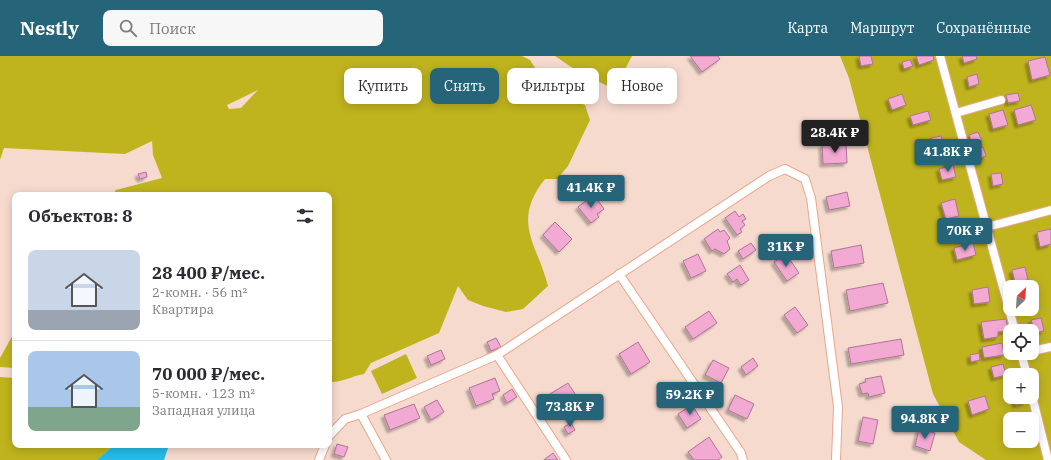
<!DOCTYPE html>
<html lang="ru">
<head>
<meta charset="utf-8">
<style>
  :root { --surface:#fff; --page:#f7f7f7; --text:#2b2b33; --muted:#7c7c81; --line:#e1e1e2; --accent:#256479 }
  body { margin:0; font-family:"IBM Plex Serif",serif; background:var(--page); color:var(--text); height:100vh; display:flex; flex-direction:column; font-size:15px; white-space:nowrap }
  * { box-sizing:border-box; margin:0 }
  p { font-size:13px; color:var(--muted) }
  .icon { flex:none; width:22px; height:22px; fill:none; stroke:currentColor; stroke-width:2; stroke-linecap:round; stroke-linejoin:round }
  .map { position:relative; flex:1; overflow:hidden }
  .details { position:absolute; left:12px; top:136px; width:320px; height:256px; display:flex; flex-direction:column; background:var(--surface); border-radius:8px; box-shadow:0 2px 10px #0003 }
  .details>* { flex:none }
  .guide { position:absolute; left:344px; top:12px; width:380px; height:36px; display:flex; gap:8px }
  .needle { width:26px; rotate:25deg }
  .buttons { position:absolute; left:1003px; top:224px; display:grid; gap:8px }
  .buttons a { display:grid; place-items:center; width:36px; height:36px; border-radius:8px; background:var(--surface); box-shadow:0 2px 10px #0003; font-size:20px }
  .price { position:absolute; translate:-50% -34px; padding:0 9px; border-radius:4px; background:var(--accent); color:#fff; font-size:13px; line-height:26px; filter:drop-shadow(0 1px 2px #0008) }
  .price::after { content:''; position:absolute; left:50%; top:24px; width:12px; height:9px; margin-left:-6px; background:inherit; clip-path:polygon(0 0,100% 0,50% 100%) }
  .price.current { background:#222; color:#fff }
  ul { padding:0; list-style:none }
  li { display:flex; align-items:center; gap:12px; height:100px; padding:0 16px }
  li+li { border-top:1px solid var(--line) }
  li span { display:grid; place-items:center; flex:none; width:112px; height:80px; border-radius:8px; color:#555 }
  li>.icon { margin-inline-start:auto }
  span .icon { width:48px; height:48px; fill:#fffc; stroke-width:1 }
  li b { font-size:17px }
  h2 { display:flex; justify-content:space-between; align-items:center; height:48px; padding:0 16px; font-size:17px }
  .chip { padding:0 14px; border-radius:8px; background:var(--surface); box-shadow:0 2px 10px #0003; font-size:14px; line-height:36px }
  .chip.current { background:var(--accent); color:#fff }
  header { display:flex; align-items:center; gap:24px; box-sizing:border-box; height:56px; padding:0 20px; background:var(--accent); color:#fff }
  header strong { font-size:19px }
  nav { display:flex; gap:22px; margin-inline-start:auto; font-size:14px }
  .search { width:280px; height:36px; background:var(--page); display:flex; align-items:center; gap:10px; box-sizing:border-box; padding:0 14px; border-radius:8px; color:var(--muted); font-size:15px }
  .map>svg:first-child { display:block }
  .green { fill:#bfb31e; fill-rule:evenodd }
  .water { fill:#24bbe8 }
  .building { fill:#f2a9d2; stroke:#af7396; filter:url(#shadow) }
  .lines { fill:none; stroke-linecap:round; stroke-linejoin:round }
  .street-casing { stroke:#e9a68a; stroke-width:10 }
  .street { stroke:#fff; stroke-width:8 }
</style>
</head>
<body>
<header>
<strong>Nestly</strong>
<div class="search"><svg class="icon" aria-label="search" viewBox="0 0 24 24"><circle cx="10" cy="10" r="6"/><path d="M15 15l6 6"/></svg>Поиск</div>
<nav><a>Карта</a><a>Маршрут</a><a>Сохранённые</a></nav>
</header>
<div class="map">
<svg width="1051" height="404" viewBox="0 0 1051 404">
  <defs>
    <filter id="shadow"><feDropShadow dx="-3" dy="3" stdDeviation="1" flood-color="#0004"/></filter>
  </defs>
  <rect width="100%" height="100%" fill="#f6dace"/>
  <g class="green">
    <path d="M0,0H522L530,4L548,32L585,49L590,64L568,110L557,123H545C511,166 537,187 548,230L523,253L506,256L483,250L468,244L458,230L439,277L371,307L364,318C352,320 343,326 332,326L329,337V139H112L116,134L162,122L153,99L152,85L125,98L4,92L0,104ZM258,34L241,52L229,53L227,49Z"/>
    <polygon points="555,0 632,0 622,19 610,31 580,17"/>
    <path d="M840,0H1051V404H986L959,386L933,338L849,22ZM1010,231H1032V253H1010ZM1010,275H1032V297H1010ZM1010,319H1032V341H1010ZM1010,363H1032V385H1010Z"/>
    <polygon points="15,275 15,312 0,311 0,302"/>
    <polygon points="406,298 417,322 382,338 371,315"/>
    <polygon points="0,321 15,322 15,389 114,389 97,404 0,404"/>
  </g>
  <polygon class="water" points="114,389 169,389 164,404 97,404"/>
  <g class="building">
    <polygon points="690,0 718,0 720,3 702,16"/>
    <polygon points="859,0 871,0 873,8 861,10"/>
    <polygon points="916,0 933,0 934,4 919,9"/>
    <polygon points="962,0 976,0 977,3 964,7"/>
    <polygon points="1045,1 1050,19 1032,24 1028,5"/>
    <polygon points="910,4 913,10 904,13 902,6"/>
    <polygon points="977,18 979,28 969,31 967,21"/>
    <polygon points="1018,37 1020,45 1008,47 1006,39"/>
    <polygon points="902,38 906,49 892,54 888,43"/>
    <polygon points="1031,49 1036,64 1018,69 1014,54"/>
    <polygon points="1003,54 1008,69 993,73 989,58"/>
    <polygon points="928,55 931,64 913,69 910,60"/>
    <polygon points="978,76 982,85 972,88 969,79"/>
    <polygon points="941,80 944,90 933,93 931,82"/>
    <polygon points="846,87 847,107 823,108 822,89"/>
    <polygon points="983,91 986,100 977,103 974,94"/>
    <polygon points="953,109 956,121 942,124 939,113"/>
    <polygon points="146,116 147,121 140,123 138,118"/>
    <polygon points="1001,117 1003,128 993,130 991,118"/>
    <polygon points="847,136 850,150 829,154 826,141"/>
    <polygon points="594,139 604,153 597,158 599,161 591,167 578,151"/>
    <polygon points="955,143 959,160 946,163 941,147"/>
    <polygon points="735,155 739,161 743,158 746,163 742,165 745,169 740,173 742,176 737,179 725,162"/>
    <polygon points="555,166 572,183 559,196 543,179"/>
    <polygon points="718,173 720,176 724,174 730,182 727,185 730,193 724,198 715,193 712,195 704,183"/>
    <polygon points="1051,173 1051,188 1040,191 1037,176"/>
    <polygon points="751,187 756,194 743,203 738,195"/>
    <polygon points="973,187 976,199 957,204 954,192"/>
    <polygon points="861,189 864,207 834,212 831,195"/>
    <polygon points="698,198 706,215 691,222 683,205"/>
    <polygon points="786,198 799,217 787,225 774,206"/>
    <polygon points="740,209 749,224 741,229 737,223 733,226 727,218"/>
    <polygon points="1025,211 1028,224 1015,226 1012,214"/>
    <polygon points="883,227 888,247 850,255 846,234"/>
    <polygon points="988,231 990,246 974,248 972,234"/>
    <polygon points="795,251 808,269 797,277 784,259"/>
    <polygon points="709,255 717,267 693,283 685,271"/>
    <polygon points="1041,262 1044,275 1035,277 1031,264"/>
    <polygon points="1006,263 1008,275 998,276 998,281 984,283 981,266"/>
    <polygon points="496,282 501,291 491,295 487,286"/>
    <polygon points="901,283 904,299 851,308 848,292"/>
    <polygon points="638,286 650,306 631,318 619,298"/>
    <polygon points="1002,287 1004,299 984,302 982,291"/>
    <polygon points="441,294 445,303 431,309 427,300"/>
    <polygon points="979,297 980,304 971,306 970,299"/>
    <polygon points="753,302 758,310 746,319 741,311"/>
    <polygon points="713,304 729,312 721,327 705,319"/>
    <polygon points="1003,308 1006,319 994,322 991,311"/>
    <polygon points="881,320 885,337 869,341 868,337 862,338 859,328 866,326 865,323"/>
    <polygon points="495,322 500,335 492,338 494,343 476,350 469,332"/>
    <polygon points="568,327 579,344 562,355 550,338"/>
    <polygon points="512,333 517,341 507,347 503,339"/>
    <polygon points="735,339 754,348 747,363 728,354"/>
    <polygon points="985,340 989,353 972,359 968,345"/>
    <polygon points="1014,341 1025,341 1026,346 1016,349"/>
    <polygon points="437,344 444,356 431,364 424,351"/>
    <polygon points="414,348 420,362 390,374 384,359"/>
    <polygon points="692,349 701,363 687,372 678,358"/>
    <polygon points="1023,358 1024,363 1010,363 1010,372 1008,362"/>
    <polygon points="863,361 878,364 873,388 858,385"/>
    <polygon points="571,367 575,374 568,378 564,371"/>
    <polygon points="919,373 935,377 930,395 915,390"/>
    <polygon points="709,381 722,401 718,404 694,404 688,396"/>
    <polygon points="337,388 348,391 344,401 334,398"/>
    <polygon points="553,397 558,404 544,404"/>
  </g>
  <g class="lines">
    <defs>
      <g id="street">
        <polyline points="940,0 1015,275"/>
        <polyline points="956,57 1001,44"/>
        <polyline points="987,171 1051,154"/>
        <polyline points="619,218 741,397 743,404"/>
        <polyline points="1032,295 1051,291"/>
        <polyline points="1021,297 1027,319"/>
        <polyline points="497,299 566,404"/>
        <polyline points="1032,340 1048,404"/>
        <polyline points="361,358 497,299 769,120 785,113 805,123 811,142 838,351 836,404"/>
        <polyline points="329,380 345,363 361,358 386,404"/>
        <polyline points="319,404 325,389"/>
      </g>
    </defs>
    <use href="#street" class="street-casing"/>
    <use href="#street" class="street"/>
  </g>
</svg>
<div class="buttons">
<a><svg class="needle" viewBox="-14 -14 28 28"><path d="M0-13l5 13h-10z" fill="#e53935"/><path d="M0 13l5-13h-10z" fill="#7c7c81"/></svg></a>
<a><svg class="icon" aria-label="locate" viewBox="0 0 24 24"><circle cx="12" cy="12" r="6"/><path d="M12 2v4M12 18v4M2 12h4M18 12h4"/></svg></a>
<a>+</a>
<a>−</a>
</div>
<b class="price current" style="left:835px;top:98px">28.4K ₽</b>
<b class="price" style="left:948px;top:117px">41.8K ₽</b>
<b class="price" style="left:591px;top:153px">41.4K ₽</b>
<b class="price" style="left:965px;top:196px">70K ₽</b>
<b class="price" style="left:786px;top:212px">31K ₽</b>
<b class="price" style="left:690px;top:360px">59.2K ₽</b>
<b class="price" style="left:570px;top:372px">73.8K ₽</b>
<b class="price" style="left:925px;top:384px">94.8K ₽</b>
<div class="guide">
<a class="chip">Купить</a>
<a class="chip current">Снять</a>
<a class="chip">Фильтры</a>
<a class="chip">Новое</a>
</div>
<section class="details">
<h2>Объектов: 8<svg class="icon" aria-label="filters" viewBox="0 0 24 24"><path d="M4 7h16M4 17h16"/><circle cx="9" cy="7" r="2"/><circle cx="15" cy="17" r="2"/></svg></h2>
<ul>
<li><span style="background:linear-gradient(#c9d6e8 75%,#9aa5b1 0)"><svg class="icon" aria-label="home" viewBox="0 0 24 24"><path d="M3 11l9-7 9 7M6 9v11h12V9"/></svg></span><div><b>28 400 ₽/мес.</b><p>2-комн. · 56 m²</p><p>Квартира</p></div></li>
<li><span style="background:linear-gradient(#a9c7e8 70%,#7fa58c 0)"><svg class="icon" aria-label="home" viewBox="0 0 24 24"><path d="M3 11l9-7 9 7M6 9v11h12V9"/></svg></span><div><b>70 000 ₽/мес.</b><p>5-комн. · 123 m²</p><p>Западная улица</p></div></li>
</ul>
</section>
</div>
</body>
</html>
